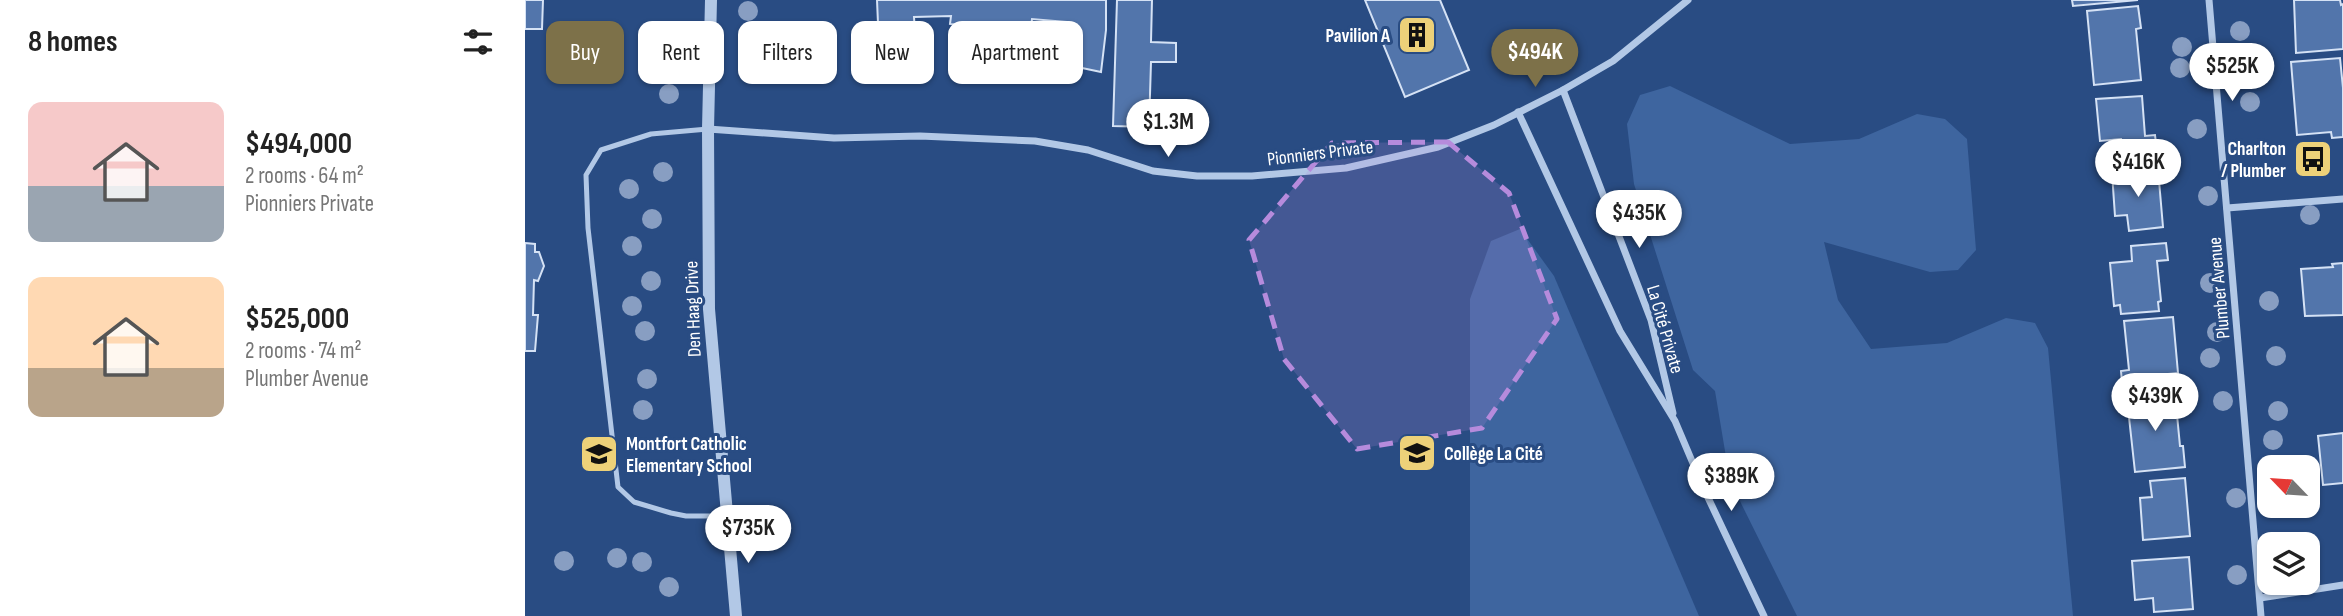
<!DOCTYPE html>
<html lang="en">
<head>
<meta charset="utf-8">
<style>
  :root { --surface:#fff; --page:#f6f6f6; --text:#222; --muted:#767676; --accent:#7d7149 }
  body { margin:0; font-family:"Sofia Sans Condensed",sans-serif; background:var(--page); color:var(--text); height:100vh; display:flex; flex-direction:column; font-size:26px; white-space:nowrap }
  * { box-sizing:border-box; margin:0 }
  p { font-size:23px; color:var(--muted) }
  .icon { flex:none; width:38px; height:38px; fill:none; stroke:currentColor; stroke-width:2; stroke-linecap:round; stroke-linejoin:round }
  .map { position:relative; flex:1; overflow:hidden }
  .details { display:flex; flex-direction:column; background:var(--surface); width:525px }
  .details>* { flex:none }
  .top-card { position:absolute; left:21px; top:21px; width:665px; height:63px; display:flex; gap:14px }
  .needle { width:46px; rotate:295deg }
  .buttons { position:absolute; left:1732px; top:455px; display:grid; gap:14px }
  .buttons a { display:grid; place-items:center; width:63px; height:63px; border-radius:14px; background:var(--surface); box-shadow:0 2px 5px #0004; font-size:35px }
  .price { position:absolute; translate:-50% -60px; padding:0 16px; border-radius:24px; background:#fff; color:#222; font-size:23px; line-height:46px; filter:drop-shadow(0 2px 4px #0008) }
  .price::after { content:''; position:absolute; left:50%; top:42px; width:21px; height:16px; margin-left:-10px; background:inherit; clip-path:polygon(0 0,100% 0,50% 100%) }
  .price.current { background:var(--accent); color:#fff }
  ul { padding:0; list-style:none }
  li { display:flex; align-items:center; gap:21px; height:175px; padding:0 28px }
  li span { display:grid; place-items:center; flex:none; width:196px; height:140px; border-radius:14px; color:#555 }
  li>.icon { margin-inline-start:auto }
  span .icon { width:84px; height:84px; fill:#fffc; stroke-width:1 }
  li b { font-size:30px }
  h2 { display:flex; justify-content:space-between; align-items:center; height:84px; padding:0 28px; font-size:30px }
  .chip { padding:0 24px; border-radius:14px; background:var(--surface); box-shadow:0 2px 5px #0004; font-size:24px; line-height:63px }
  .chip.current { background:var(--accent); color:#fff }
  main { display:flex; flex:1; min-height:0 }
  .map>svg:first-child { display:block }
  .green { fill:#3e659f }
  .building { fill:#5275ab; stroke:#d5e2f5; stroke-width:2 }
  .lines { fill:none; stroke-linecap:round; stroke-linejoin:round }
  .service { stroke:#b2c8e6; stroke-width:5 }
  .minor { stroke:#b2c8e6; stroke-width:7 }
  .tertiary { stroke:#b2c8e6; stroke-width:12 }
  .tree { fill:#889ec2 }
  .marked { fill:#b68bdc; fill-opacity:0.2; stroke:#b68bdc; stroke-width:5; stroke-dasharray:14 9; stroke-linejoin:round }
  .labels { text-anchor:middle; stroke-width:6; stroke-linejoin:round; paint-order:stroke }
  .poi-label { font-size:19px; font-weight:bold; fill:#fff; stroke:#294c83; text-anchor:end }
  .street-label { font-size:19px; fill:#fff; stroke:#294c83 }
</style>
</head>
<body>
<main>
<section class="details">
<h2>8 homes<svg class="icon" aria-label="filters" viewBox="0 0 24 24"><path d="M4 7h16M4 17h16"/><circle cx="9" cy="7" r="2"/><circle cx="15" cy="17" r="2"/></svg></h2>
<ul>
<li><span style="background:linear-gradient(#f6c9c9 60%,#9aa5b1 0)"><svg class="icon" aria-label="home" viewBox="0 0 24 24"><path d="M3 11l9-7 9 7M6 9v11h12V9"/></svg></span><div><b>$494,000</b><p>2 rooms · 64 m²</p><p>Pionniers Private</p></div></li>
<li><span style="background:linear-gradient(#ffd9b3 65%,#b9a48a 0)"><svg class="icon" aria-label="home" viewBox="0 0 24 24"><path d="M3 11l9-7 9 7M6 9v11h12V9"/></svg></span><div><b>$525,000</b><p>2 rooms · 74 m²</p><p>Plumber Avenue</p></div></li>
</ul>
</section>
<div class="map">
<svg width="1818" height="616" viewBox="0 0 1818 616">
  <rect width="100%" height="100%" fill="#294c83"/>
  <g class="green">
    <polygon points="1145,86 1265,144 1334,139 1392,114 1420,119 1442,139 1451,250 1433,270 1405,272 1299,242 1313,300 1346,349 1422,343 1481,318 1510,323 1523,348 1548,616 1272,616 1205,481 1190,391 1168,370 1109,184 1102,124 1115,95"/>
    <polygon points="995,229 1029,276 1174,616 945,616 945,299 966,241"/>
  </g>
  <g class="building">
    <polygon points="0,0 18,0 17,29 0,29"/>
    <polygon points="352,0 581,0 581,30 576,72 538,64 541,22 507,19 506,27 466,29 425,24 426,16 389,17 392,65 355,70"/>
    <polygon points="592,0 627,0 626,42 651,43 651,62 626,62 624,127 588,126"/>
    <polygon points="840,0 915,0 944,70 880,97"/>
    <polygon points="1547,0 1613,0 1548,6"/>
    <polygon points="1769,0 1815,0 1816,5 1818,4 1818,49 1771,53"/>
    <polygon points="1613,6 1616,28 1611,29 1616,80 1569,85 1562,11"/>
    <polygon points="1815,58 1818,88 1818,137 1807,138 1806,132 1772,135 1766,62"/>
    <polygon points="1617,96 1620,136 1630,135 1632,151 1598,154 1596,139 1575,141 1571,99"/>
    <polygon points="1633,169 1638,227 1604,231 1602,215 1590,216 1587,173"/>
    <polygon points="0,243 10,244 10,252 14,252 19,266 13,281 9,280 8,315 13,315 10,351 0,351"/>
    <polygon points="1641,243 1643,260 1632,261 1636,301 1633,302 1634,311 1596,314 1595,305 1589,306 1585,263 1607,261 1606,246"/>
    <polygon points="1818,263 1818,315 1780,316 1776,269 1808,267 1807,264"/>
    <polygon points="1648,317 1653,373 1634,375 1635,390 1598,393 1596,371 1604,370 1599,321"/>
    <polygon points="1650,394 1655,446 1658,446 1660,467 1610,472 1602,399"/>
    <polygon points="1818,433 1818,483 1798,485 1793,436"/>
    <polygon points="1660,478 1665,536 1618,540 1615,498 1627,497 1625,481"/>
    <polygon points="1664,557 1668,609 1629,612 1628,598 1610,600 1607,561"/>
  </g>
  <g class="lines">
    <polyline class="service" points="183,129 126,134 76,150 61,175 63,228 93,487 109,502 146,513 161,516 201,516"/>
    <g class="minor">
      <polyline points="1684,0 1736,616"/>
      <polyline points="1038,90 1126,320 1148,413"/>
      <polyline points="993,112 1095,331 1150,421 1178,487 1239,616"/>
      <polyline points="183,129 309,138 395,136 510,141 563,150 628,171 672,176 727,176 821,168 913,147 969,125 1038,90 1088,61 1163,0"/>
      <polyline points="1702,208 1818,199"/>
      <polyline points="1735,598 1818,585"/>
    </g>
    <polyline class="tertiary" points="186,0 183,129 184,309 211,616"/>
  </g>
  <g class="tree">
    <circle cx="223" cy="11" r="10"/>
    <circle cx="1715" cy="31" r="10"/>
    <circle cx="225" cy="37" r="10"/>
    <circle cx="1657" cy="47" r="10"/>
    <circle cx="236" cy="61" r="10"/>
    <circle cx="1655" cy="68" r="10"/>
    <circle cx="144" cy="94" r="10"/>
    <circle cx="1725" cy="102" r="10"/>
    <circle cx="1672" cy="129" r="10"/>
    <circle cx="138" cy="172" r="10"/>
    <circle cx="104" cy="189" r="10"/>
    <circle cx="1683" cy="196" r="10"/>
    <circle cx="1785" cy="215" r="10"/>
    <circle cx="127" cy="219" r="10"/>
    <circle cx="107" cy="246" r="10"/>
    <circle cx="126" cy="281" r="10"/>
    <circle cx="1685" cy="283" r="10"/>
    <circle cx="1744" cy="301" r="10"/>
    <circle cx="107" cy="306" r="10"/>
    <circle cx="120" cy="331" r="10"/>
    <circle cx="1692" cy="332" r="10"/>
    <circle cx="1751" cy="356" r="10"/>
    <circle cx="1685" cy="358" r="10"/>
    <circle cx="122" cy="379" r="10"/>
    <circle cx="1698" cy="401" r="10"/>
    <circle cx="118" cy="410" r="10"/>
    <circle cx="1753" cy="411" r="10"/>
    <circle cx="1748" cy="440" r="10"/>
    <circle cx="1711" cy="498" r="10"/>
    <circle cx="92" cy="558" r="10"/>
    <circle cx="39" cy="561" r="10"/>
    <circle cx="117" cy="562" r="10"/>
    <circle cx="1712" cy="575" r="10"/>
    <circle cx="144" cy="587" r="10"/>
  </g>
  <path class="marked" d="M923,142L984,193L1032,319L957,428L832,449L759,359L724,240L807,143Z"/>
  <defs>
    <symbol id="building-square" viewBox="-11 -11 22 22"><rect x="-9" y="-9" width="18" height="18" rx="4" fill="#edd179" stroke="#294c83"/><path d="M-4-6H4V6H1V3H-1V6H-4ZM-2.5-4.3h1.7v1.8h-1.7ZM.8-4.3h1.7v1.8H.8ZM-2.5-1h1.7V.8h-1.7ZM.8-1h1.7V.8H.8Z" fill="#111"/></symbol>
    <symbol id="bus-square" viewBox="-11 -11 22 22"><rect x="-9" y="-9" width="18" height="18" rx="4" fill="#edd179" stroke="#294c83"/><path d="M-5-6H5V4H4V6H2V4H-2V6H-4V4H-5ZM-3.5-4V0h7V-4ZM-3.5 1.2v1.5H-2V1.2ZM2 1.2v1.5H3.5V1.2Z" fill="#111"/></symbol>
    <symbol id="university-square" viewBox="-11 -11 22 22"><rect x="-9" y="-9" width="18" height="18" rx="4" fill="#edd179" stroke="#294c83"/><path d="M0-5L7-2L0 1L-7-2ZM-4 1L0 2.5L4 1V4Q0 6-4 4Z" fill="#111"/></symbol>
    <symbol id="school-square" viewBox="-11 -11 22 22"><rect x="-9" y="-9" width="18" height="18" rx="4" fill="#edd179" stroke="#294c83"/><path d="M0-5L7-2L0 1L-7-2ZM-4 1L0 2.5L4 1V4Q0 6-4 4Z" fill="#111"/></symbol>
  </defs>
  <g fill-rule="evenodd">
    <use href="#building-square" x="870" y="13" width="44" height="44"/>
    <use href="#bus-square" x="1766" y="137" width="44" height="44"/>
    <use href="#university-square" x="870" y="431" width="44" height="44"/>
    <use href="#school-square" x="52" y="432" width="44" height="44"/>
  </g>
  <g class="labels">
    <g class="poi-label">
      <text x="865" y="42">Pavilion A</text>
      <text x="1761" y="155">Charlton<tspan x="1761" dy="22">/ Plumber</tspan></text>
      <text x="101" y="450" text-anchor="start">Montfort Catholic<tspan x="101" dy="22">Elementary School</tspan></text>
      <text x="919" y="460" text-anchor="start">Collège La Cité</text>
    </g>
    <g class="street-label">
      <text transform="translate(795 152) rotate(-7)" y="7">Pionniers Private</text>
      <text transform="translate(1693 288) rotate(-95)" y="7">Plumber Avenue</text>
      <text transform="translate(167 309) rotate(-92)" y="7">Den Haag Drive</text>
      <text transform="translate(1141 329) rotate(74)" y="7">La Cité Private</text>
    </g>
  </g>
</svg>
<div class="buttons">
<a><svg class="needle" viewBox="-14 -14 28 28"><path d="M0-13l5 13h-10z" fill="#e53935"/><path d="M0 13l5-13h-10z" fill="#767676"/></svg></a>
<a><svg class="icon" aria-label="layers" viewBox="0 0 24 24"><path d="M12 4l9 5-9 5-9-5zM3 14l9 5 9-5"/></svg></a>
</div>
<b class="price current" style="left:1010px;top:89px">$494K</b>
<b class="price" style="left:1707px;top:103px">$525K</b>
<b class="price" style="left:643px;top:159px">$1.3M</b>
<b class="price" style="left:1613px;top:199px">$416K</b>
<b class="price" style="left:1114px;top:250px">$435K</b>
<b class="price" style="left:1630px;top:433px">$439K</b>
<b class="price" style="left:1206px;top:513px">$389K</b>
<b class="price" style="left:223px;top:565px">$735K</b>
<div class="top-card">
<a class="chip current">Buy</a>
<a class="chip">Rent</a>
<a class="chip">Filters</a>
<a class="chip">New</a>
<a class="chip">Apartment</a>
</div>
</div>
</main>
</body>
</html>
